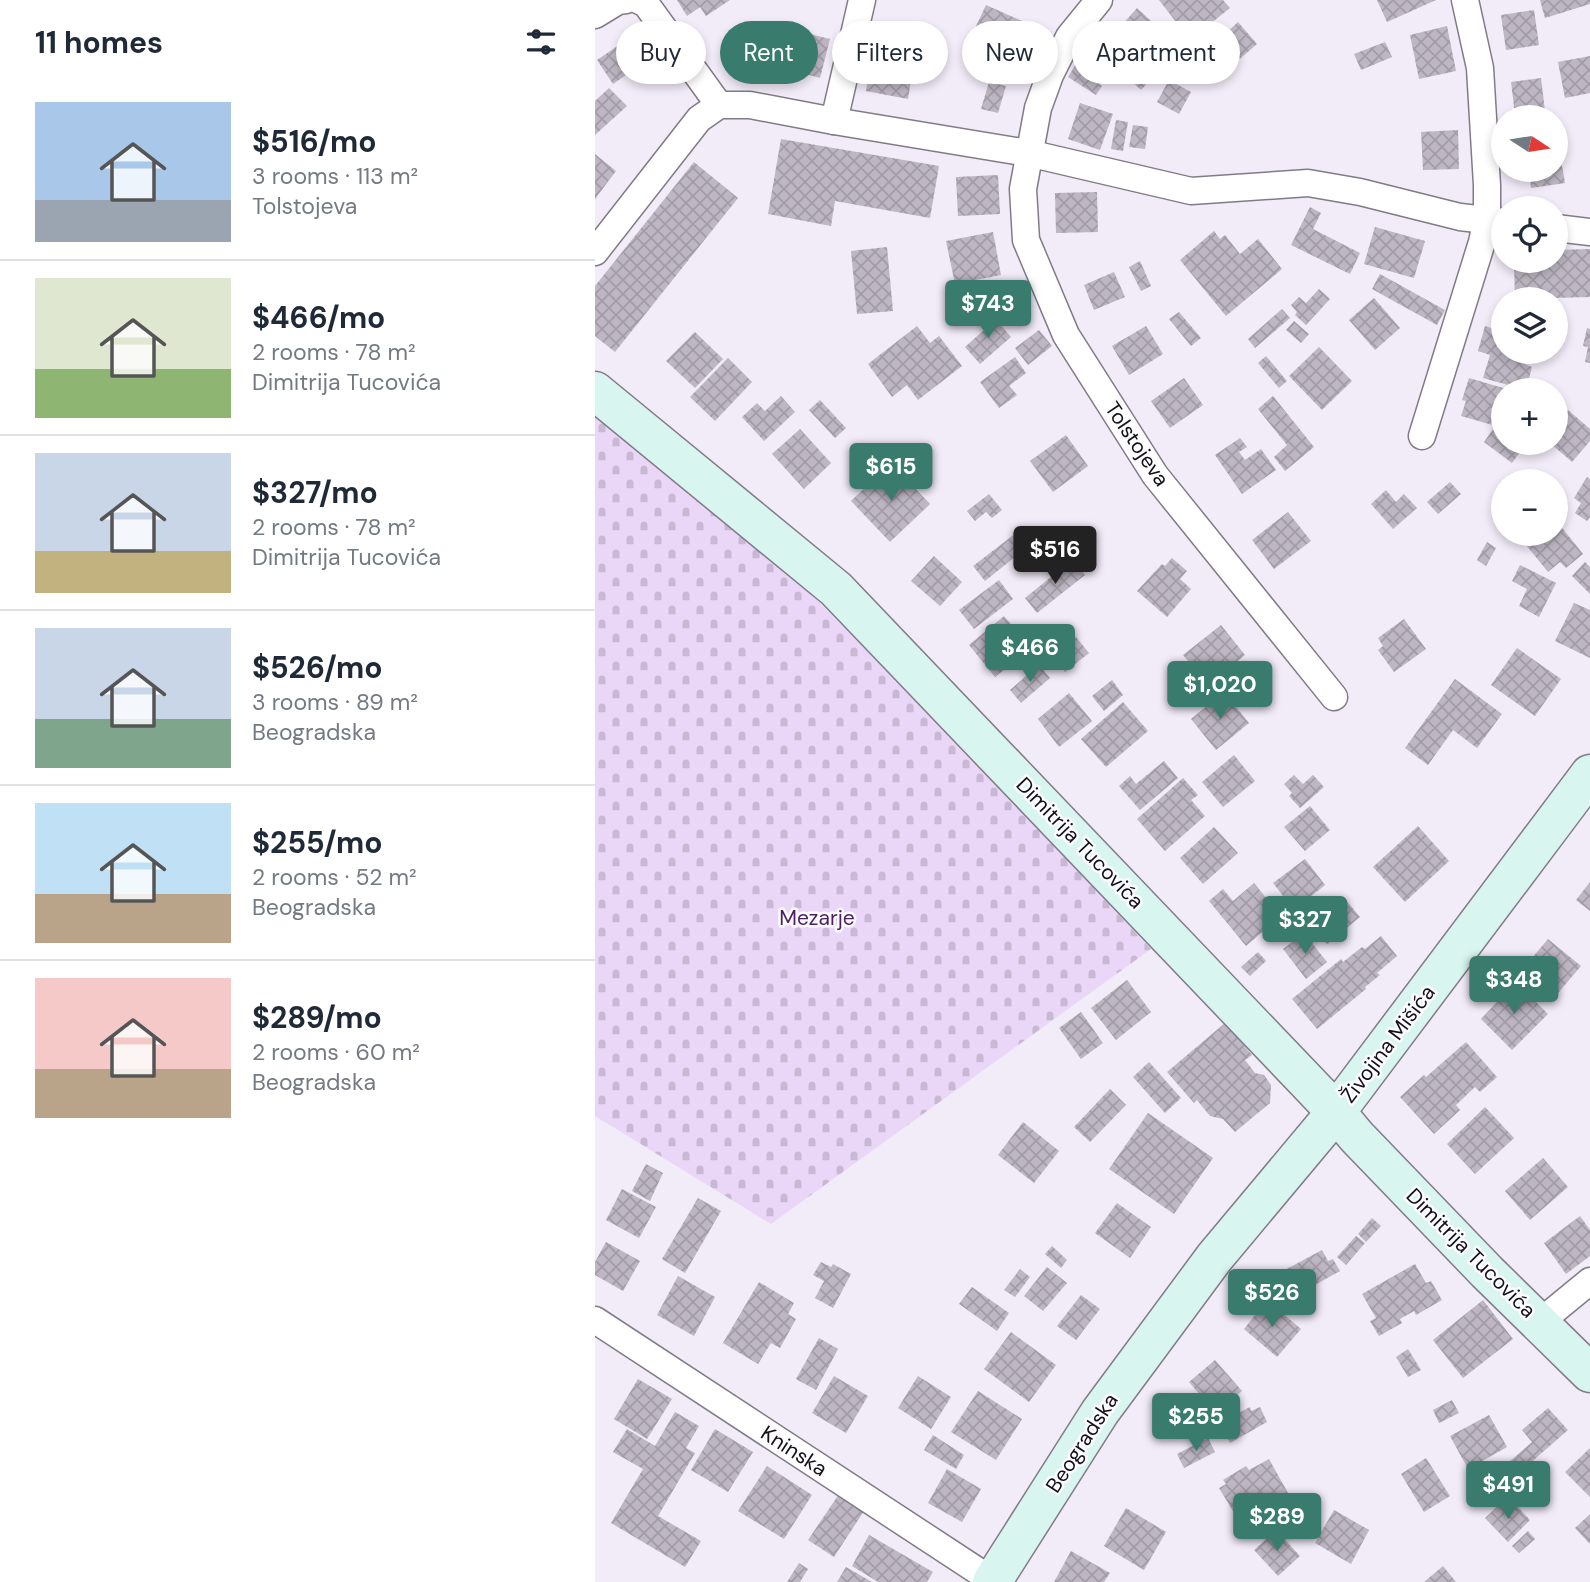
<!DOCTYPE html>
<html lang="en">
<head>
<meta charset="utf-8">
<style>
  :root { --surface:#fff; --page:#f6f6f7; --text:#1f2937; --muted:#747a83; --line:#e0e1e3; --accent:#397b6d }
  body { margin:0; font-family:"DM Sans",sans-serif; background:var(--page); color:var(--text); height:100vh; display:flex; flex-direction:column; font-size:26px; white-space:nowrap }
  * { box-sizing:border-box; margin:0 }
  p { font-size:23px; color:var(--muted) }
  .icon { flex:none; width:38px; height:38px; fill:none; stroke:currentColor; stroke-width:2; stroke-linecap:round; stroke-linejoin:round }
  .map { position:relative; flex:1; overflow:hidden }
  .panel { display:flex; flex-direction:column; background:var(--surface); width:595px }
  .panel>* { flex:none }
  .banner { position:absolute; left:21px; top:21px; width:665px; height:63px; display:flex; gap:14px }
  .needle { width:46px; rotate:102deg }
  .buttons { position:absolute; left:896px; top:105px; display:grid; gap:14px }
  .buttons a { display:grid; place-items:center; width:77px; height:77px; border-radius:50%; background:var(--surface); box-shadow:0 4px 10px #0003; font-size:35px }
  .price { position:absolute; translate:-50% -60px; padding:0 16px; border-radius:7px; background:var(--accent); color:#fff; font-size:23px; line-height:46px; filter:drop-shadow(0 2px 4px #0008) }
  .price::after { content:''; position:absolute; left:50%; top:42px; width:21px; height:16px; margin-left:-10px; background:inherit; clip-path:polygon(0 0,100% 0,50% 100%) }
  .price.current { background:#222; color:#fff }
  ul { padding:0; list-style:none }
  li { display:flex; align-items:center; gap:21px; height:175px; padding:0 35px }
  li+li { border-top:2px solid var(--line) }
  li span { display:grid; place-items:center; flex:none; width:196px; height:140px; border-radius:0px; color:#555 }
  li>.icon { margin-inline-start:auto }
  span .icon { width:84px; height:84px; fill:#fffc; stroke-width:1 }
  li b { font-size:30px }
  h2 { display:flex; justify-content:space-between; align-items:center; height:84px; padding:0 35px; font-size:30px }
  .pill { padding:0 24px; border-radius:32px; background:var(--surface); box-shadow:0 4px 10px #0003; font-size:24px; line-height:63px }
  .pill.current { background:var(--accent); color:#fff }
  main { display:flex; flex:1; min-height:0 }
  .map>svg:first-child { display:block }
  .cemetery { fill:url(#cemetery-stones) }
  .building { fill:url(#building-cross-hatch) }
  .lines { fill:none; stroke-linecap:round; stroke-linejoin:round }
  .street-casing { stroke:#827b87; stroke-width:29 }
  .secondary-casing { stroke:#827b87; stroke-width:41 }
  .street { stroke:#fff; stroke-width:26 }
  .secondary { stroke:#d9f5ef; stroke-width:38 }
  .labels { text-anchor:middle; stroke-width:5; stroke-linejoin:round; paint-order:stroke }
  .street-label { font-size:21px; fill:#141116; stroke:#fcfbfd }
  .park-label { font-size:21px; fill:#4b1e64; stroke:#fcfbfd }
</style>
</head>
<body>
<main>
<section class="panel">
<h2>11 homes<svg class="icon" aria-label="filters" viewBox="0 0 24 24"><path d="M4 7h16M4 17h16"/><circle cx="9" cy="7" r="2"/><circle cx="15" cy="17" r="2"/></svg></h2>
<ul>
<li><span style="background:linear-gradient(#a9c7e8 70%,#9aa5b1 0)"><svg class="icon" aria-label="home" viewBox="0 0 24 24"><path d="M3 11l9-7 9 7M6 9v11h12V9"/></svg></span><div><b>$516/mo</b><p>3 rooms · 113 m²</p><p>Tolstojeva</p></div></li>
<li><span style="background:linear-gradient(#dfe7d0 65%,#8fb573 0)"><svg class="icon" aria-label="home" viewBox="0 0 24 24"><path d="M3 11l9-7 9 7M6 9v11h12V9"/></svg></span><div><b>$466/mo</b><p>2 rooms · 78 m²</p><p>Dimitrija Tucovića</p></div></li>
<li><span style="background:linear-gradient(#c9d6e8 70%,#c2b280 0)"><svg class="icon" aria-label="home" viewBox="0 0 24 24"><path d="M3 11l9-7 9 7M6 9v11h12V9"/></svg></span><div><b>$327/mo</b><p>2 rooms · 78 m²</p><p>Dimitrija Tucovića</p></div></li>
<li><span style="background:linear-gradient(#c9d6e8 65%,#7fa58c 0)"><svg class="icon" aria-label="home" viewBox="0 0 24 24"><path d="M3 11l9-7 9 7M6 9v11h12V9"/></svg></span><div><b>$526/mo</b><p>3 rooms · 89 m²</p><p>Beogradska</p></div></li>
<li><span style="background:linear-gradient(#bfe0f5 65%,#b9a48a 0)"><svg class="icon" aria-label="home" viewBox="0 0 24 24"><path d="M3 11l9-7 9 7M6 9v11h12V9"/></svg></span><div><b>$255/mo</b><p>2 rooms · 52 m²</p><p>Beogradska</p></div></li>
<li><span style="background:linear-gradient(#f6c9c9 65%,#b9a48a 0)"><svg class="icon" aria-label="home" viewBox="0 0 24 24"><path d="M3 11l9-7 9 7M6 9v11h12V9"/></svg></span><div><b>$289/mo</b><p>2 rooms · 60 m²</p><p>Beogradska</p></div></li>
</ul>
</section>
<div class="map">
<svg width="995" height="1582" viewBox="0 0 995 1582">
  <defs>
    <pattern id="cemetery-stones" width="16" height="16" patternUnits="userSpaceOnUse" patternTransform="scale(1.75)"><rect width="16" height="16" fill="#ead7f8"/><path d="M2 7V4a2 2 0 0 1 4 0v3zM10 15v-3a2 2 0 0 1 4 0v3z" fill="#c8b8d4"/></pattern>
    <pattern id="building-cross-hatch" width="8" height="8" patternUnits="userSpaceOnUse" patternTransform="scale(1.75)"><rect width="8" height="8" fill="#beb7c3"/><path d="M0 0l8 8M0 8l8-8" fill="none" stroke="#a29ca7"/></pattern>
  </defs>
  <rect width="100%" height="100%" fill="#f2ebf8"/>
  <polygon class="cemetery" points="0,414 196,574 305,682 556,949 176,1224 0,1116"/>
  <g class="building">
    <polygon points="82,0 135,0 111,16 105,7 92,16"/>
    <polygon points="564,0 628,0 635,8 595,40"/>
    <polygon points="782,0 841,0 792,22"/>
    <polygon points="945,0 995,0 995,4 950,18"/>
    <polygon points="391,5 427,21 404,71 368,54"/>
    <polygon points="542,8 585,48 546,90 504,51"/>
    <polygon points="939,10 944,45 911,50 906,15"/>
    <polygon points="643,22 662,44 625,76 613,62 636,42 630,34"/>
    <polygon points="852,26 861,71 824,79 815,35"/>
    <polygon points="191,28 235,39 225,78 181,66"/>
    <polygon points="37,36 53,60 18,84 2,60"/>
    <polygon points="790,42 797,57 766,70 759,54"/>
    <polygon points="277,54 319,62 313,99 271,91"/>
    <polygon points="995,56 995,93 970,98 963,62"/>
    <polygon points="481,64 502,77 500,81 507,86 501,95 473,77"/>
    <polygon points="946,78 950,111 920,115 916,82"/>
    <polygon points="574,80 596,92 584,114 562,102"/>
    <polygon points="394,82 411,86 403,113 386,109"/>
    <polygon points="14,88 32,106 0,135 0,101"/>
    <polygon points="485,103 518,114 505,150 473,139"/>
    <polygon points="521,120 533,122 528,151 516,149"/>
    <polygon points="538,125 553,127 550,149 534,147"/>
    <polygon points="863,130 864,169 828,170 826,132"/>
    <polygon points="961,131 970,183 936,188 934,170 961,170"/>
    <polygon points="186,139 344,166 335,218 240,201 236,226 173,214"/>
    <polygon points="0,154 21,171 0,199"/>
    <polygon points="99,162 143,198 20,352 0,336 0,286"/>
    <polygon points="403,175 405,214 363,216 361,177"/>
    <polygon points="502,192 503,232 461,233 460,193"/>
    <polygon points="715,207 726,213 718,229 765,253 755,274 696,245"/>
    <polygon points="780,227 830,241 819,278 769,264"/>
    <polygon points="619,231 625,239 630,235 645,254 663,239 687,269 631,316 585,260"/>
    <polygon points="398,232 406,275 360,284 351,241"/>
    <polygon points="292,247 298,311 262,314 256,251"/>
    <polygon points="995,249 995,297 920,299 919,266 928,266 927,261 961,261 961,250"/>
    <polygon points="545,261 556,286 546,291 534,267"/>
    <polygon points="519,272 530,297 499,310 489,285"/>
    <polygon points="785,274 850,310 842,325 777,289"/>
    <polygon points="724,289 735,299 711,325 700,315 702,312 696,305 704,297 711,303"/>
    <polygon points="779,298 805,328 780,350 754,320"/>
    <polygon points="687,309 695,318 660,348 653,339"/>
    <polygon points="584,312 606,338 596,346 574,319"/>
    <polygon points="398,316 416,337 385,364 370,347 390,329 387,325"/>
    <polygon points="699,321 714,334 706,343 691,330"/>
    <polygon points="322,326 335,343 344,336 367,366 323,400 312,385 297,397 273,364"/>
    <polygon points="551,326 568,354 534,375 517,346"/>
    <polygon points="890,326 908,332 908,352 930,352 927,363 937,367 931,390 888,378 895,355 883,351"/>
    <polygon points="992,328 995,329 995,363 990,362 993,347 988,346"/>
    <polygon points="444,330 457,346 433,365 420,348"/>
    <polygon points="100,332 128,359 100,388 71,361"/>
    <polygon points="724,347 757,381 727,410 694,376"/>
    <polygon points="671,356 692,381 684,388 663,363"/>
    <polygon points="420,357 431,373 414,386 422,395 404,408 385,382"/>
    <polygon points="133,358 157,382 120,421 95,397"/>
    <polygon points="589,378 608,405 575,428 556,401"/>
    <polygon points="874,378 915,390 908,390 908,428 866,416 871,401 867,400"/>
    <polygon points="186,396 200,412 169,441 147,417 162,403 170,411"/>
    <polygon points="678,396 719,447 690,471 679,457 692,445 663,409"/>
    <polygon points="225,400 251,428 240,438 214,410"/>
    <polygon points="973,410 995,429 995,441 977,462 955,443 961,443 961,424"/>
    <polygon points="205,429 236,463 209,489 177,454"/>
    <polygon points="898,429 908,436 908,443 932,443 917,463 889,442"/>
    <polygon points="471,435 493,466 458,492 435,461"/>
    <polygon points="645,438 652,447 644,452 650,460 666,449 681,470 647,494 620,455"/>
    <polygon points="296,463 335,504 295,542 256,501"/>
    <polygon points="992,477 995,479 995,517 992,521 980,513 986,503 979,498"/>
    <polygon points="855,482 866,494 843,514 832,502"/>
    <polygon points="791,490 801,502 809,494 822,508 798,529 776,504"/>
    <polygon points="394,494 407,510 397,518 391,512 380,521 372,511"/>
    <polygon points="693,512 716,541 679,569 657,540"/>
    <polygon points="961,520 988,554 971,568 965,562 953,572 922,534 961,534"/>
    <polygon points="430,526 441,540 390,581 378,566"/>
    <polygon points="892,542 901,548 891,566 882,560"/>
    <polygon points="339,556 367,582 345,606 316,581"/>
    <polygon points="577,558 592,571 585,579 596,589 572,617 542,591 567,564 570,566"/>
    <polygon points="477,560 490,575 442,613 430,598"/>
    <polygon points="990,562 995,567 995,594 977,576"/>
    <polygon points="925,565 961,583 944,617 924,606 932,589 917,581"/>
    <polygon points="404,580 418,599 379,629 364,610"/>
    <polygon points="979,603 995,610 995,658 960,641"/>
    <polygon points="409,616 439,652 424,664 421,660 400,677 374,645"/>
    <polygon points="809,619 831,649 799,672 783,650 788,646 783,638"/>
    <polygon points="626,625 650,655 613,685 588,655"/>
    <polygon points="481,637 494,653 470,672 457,656"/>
    <polygon points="922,648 966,679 940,716 896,685"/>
    <polygon points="444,665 455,678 426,703 415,690"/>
    <polygon points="860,679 907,714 882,748 858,730 833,765 810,748"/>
    <polygon points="517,680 528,695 509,711 497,696"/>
    <polygon points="629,692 654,723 621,750 596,719"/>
    <polygon points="474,693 497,721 464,747 443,719"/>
    <polygon points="528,702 553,731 511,767 486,739"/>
    <polygon points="639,755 660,781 628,807 607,782"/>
    <polygon points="569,761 583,778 545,810 524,786 535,776 541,784"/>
    <polygon points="699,775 708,784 718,775 729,787 705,808 694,796 697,793 689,784"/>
    <polygon points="588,778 603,795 596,800 610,816 570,851 542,819"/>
    <polygon points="715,806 735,830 710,851 689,827"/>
    <polygon points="823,826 854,861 810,902 778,867"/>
    <polygon points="619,827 643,853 608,884 585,858"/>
    <polygon points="710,859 730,885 699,910 678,883"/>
    <polygon points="995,882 995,911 981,900"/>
    <polygon points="659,883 686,916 651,946 614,901 628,889 638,901"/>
    <polygon points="750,899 765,917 732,944 717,926"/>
    <polygon points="709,933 732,962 711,979 688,949"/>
    <polygon points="786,936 802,956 782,973 785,975 770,987 771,989 722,1029 697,999 746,959 748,962 767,947 770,949"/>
    <polygon points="953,939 986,966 958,999 926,971"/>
    <polygon points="663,952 671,961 655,976 646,967"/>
    <polygon points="532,980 556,1012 521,1040 496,1008"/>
    <polygon points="921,982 953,1014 917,1050 886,1019"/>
    <polygon points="486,1012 508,1043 486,1059 464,1028"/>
    <polygon points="630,1023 657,1055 650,1060 660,1073 669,1075 676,1085 675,1103 640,1132 628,1119 615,1116 602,1100 599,1103 572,1072"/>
    <polygon points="871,1042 902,1077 885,1092 880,1087 861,1105 865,1110 839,1134 805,1097 829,1075 831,1077"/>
    <polygon points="554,1062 586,1098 570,1113 538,1077"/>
    <polygon points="515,1089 531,1105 495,1142 479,1127"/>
    <polygon points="890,1107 919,1138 880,1174 852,1144"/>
    <polygon points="553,1113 618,1158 579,1214 514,1169"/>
    <polygon points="428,1122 464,1151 439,1183 403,1155"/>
    <polygon points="948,1158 973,1187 935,1220 910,1191"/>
    <polygon points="51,1164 68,1173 55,1201 37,1191"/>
    <polygon points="27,1189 61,1207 44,1238 11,1220"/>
    <polygon points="103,1198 126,1211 90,1273 67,1259"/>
    <polygon points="522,1203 556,1227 535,1258 500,1233"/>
    <polygon points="985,1216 995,1230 995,1256 971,1274 949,1243"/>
    <polygon points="777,1218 786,1226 771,1242 763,1234"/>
    <polygon points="761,1236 770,1243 751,1265 742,1257"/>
    <polygon points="11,1242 45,1261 28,1291 0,1275 0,1262"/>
    <polygon points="457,1246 472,1260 466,1268 450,1254"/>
    <polygon points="727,1250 733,1261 738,1259 745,1271 702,1295 688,1271"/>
    <polygon points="226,1262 236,1267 238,1264 256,1274 238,1308 220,1298 229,1281 218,1275"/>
    <polygon points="820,1264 831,1283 836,1281 847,1300 821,1315 819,1311 805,1319 807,1323 784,1336 775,1321 781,1318 767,1294"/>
    <polygon points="452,1267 472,1283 448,1311 429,1296"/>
    <polygon points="425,1269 435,1277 420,1297 409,1290"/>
    <polygon points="83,1276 120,1297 99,1336 62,1315"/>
    <polygon points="164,1282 199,1303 193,1314 201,1319 185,1348 176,1343 163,1364 128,1343"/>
    <polygon points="377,1287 414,1313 402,1331 364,1304"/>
    <polygon points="486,1295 505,1309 481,1340 462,1326"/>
    <polygon points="672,1300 706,1329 682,1357 649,1329"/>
    <polygon points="888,1300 918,1339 868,1378 838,1340"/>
    <polygon points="416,1332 461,1365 434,1402 389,1369"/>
    <polygon points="224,1338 243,1349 221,1390 201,1379"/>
    <polygon points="813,1349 826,1370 813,1377 801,1357"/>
    <polygon points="620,1360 647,1391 621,1414 594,1382"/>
    <polygon points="239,1376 273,1396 251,1433 217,1413"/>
    <polygon points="323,1376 356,1397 336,1429 303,1408"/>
    <polygon points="43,1379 77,1399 52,1439 19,1419"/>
    <polygon points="383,1391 427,1419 401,1460 356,1432"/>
    <polygon points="857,1400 864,1413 844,1423 838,1410"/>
    <polygon points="655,1407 656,1411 665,1407 672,1422 635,1443 623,1419 638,1411 640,1415"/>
    <polygon points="953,1408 973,1430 924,1473 914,1462 937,1442 927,1430"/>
    <polygon points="80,1412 104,1426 91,1448 100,1453 63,1516 106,1541 90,1567 16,1523 48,1469 18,1452 32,1429 60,1446"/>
    <polygon points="894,1415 912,1447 873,1469 855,1436"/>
    <polygon points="120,1429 158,1452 133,1492 96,1470"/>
    <polygon points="338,1435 369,1455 361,1469 329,1450"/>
    <polygon points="613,1438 620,1452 589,1468 582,1454"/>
    <polygon points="995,1448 995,1497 970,1472"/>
    <polygon points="831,1458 855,1496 829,1512 806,1474"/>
    <polygon points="674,1459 693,1493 644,1521 624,1488 631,1484 628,1480 651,1466 654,1470"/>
    <polygon points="172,1466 217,1495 189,1539 143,1511"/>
    <polygon points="352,1469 386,1489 367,1522 333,1503"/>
    <polygon points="244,1494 269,1511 239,1557 213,1540"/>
    <polygon points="920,1504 935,1520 913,1542 890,1518 904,1505 910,1513"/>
    <polygon points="531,1508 571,1532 549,1570 509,1546"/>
    <polygon points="739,1510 774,1530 756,1564 720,1543"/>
    <polygon points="995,1514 995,1544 980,1528"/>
    <polygon points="681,1530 705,1556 683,1576 659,1550"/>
    <polygon points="933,1531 940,1539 924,1553 917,1546"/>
    <polygon points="274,1535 338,1572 332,1582 283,1582 257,1566"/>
    <polygon points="476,1551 515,1573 509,1582 459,1582"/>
    <polygon points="204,1563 213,1569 205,1582 192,1582"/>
    <polygon points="848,1566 861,1582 829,1582"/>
    <polygon points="251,1567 277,1582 242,1582"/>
  </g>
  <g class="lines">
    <defs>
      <g id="street">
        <polyline points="43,0 51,4 124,105"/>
        <polyline points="504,0 474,37 455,75 443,108 428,189 431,240 471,335 560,475 739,697"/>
        <polyline points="0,15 23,1 31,0"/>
        <polyline points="239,121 267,0"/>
        <polyline points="961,228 995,232"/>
        <polyline points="0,252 104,119 124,105 155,105 239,121 433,153 596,191 713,183 765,192 865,217 908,222"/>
        <polyline points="827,436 887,242 892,220 892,185 885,68 870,0"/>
        <polyline points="0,1320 398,1581"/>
        <polyline points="945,1322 995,1281"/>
      </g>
      <g id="secondary">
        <polyline points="0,391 241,589 741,1112 762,1137 892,1272 995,1373"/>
        <polyline points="397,1582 505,1412 619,1258 741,1112 995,774"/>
      </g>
    </defs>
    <use href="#street" class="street-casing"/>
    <use href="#secondary" class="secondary-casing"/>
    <use href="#street" class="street"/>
    <use href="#secondary" class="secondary"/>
  </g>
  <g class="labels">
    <g class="street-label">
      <text transform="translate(542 444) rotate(56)" y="7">Tolstojeva</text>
      <text transform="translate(485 843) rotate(46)" y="7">Dimitrija Tucovića</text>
      <text transform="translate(793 1044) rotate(-53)" y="7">Živojina Mišića</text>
      <text transform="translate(876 1253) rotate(45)" y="7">Dimitrija Tucovića</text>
      <text transform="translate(487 1443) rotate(-57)" y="7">Beogradska</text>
      <text transform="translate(199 1451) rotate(33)" y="7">Kninska</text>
    </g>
    <g class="park-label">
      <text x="222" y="925">Mezarje</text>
    </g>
  </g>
</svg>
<div class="buttons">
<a><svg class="needle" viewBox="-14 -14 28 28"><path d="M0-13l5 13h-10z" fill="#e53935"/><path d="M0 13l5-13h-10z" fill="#747a83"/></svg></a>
<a><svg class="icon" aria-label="locate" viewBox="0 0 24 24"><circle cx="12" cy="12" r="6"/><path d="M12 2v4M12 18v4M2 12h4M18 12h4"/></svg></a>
<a><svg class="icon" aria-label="layers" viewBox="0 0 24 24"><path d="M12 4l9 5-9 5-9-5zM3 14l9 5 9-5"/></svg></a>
<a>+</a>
<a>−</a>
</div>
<b class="price" style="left:393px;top:340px">$743</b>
<b class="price" style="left:296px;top:503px">$615</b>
<b class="price current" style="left:460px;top:586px">$516</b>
<b class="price" style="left:435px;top:684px">$466</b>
<b class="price" style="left:625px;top:721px">$1,020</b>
<b class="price" style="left:710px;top:956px">$327</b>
<b class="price" style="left:919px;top:1016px">$348</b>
<b class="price" style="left:677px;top:1329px">$526</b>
<b class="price" style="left:601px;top:1453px">$255</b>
<b class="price" style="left:913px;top:1521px">$491</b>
<b class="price" style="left:682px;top:1553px">$289</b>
<div class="banner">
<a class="pill">Buy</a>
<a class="pill current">Rent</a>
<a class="pill">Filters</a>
<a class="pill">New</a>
<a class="pill">Apartment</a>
</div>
</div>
</main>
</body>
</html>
